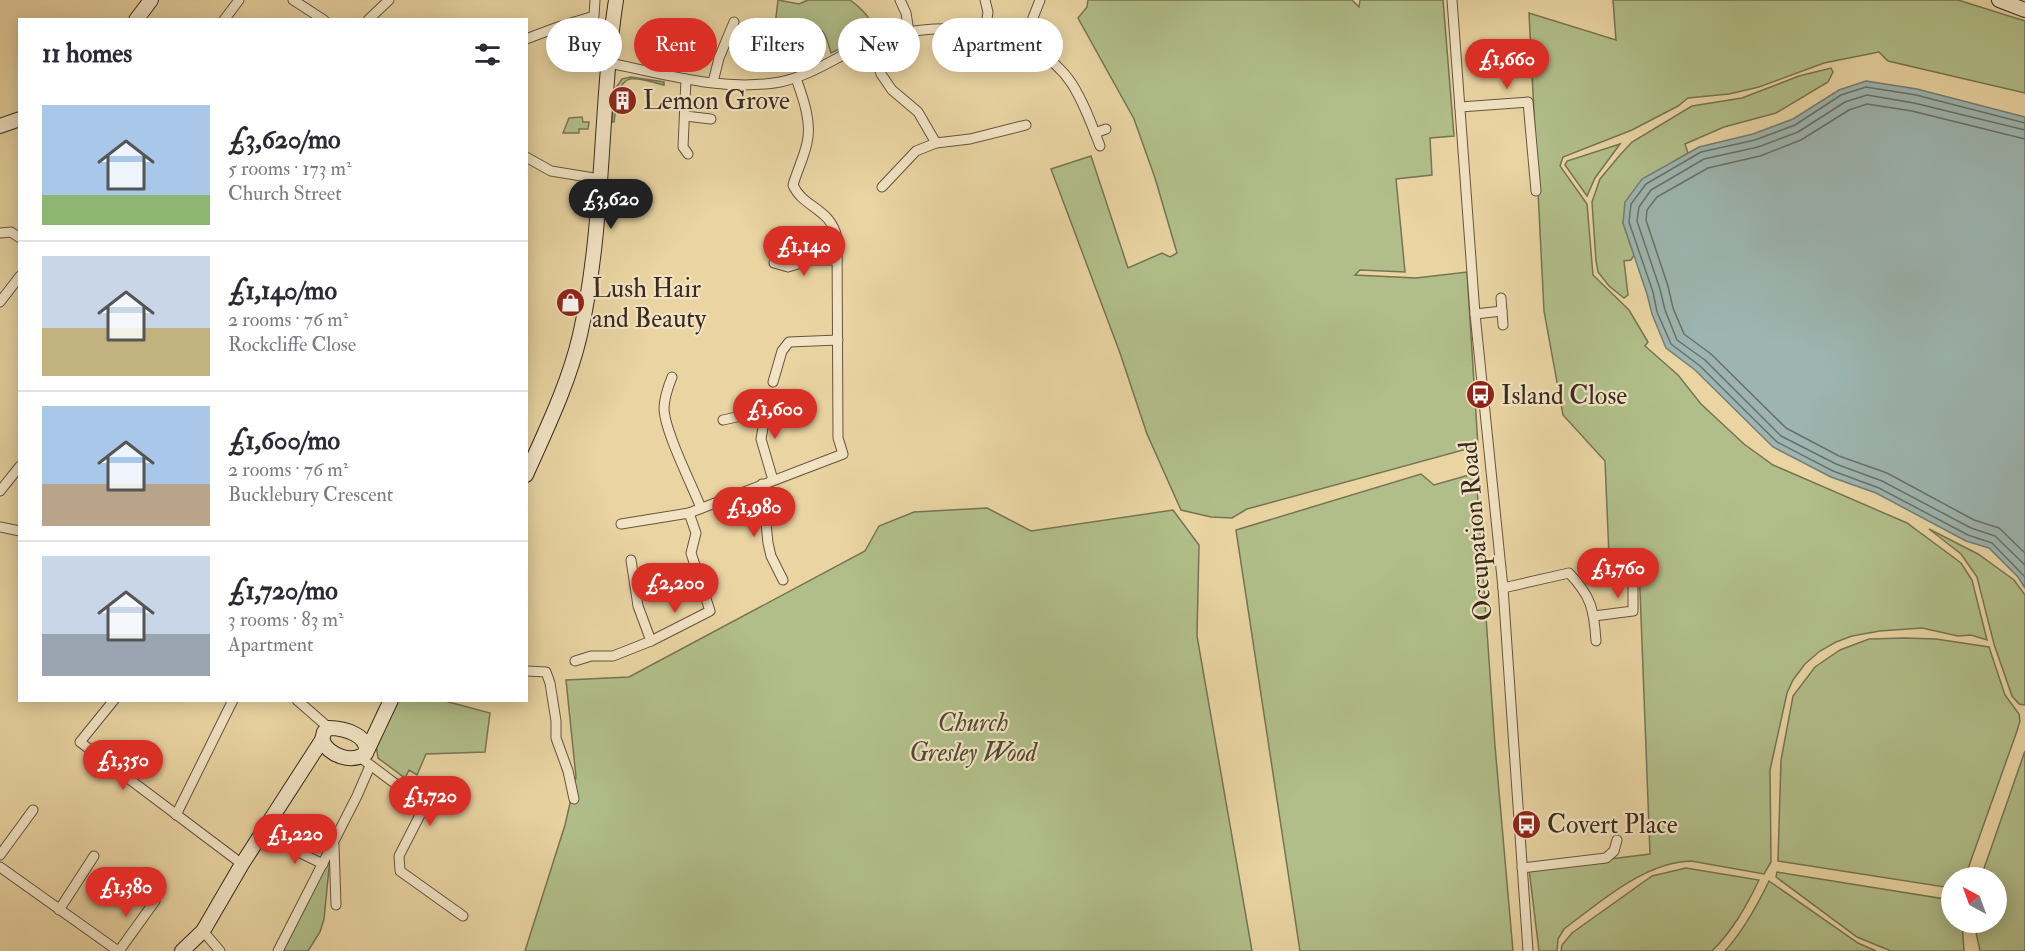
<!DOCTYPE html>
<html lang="en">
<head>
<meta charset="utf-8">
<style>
  :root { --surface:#fff; --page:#f2f2f3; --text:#2b2b33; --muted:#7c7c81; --line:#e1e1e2; --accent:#d93025 }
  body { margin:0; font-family:"IM FELL Double Pica",serif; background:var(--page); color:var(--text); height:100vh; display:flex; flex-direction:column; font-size:22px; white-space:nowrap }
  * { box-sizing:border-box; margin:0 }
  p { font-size:20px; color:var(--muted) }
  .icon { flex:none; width:33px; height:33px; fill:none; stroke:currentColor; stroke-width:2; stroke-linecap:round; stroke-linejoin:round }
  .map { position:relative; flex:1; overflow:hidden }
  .panel { position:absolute; left:18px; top:18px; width:510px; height:684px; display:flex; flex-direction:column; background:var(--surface); border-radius:0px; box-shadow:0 3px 15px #0003 }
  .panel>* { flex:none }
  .top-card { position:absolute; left:546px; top:18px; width:570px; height:54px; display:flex; gap:12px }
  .needle { width:39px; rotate:319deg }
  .tools { position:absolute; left:1941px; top:867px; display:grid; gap:12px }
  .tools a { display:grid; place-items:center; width:66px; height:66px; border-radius:50%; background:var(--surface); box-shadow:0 3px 15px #0003; font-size:30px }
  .price { position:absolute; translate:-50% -51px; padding:0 14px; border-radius:21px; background:var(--accent); color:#fff; font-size:20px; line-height:39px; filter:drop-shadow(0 2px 3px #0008) }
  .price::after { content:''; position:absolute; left:50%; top:36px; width:18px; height:14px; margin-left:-9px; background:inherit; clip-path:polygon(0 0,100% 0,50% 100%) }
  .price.on { background:#222; color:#fff }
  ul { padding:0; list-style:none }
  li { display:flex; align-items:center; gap:18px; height:150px; padding:0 24px }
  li+li { border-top:2px solid var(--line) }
  li span { display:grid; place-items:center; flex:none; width:168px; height:120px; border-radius:0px; color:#555 }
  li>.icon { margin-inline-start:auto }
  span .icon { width:72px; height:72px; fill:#fffc; stroke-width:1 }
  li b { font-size:26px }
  h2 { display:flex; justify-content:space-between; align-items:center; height:72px; padding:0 24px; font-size:26px }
  .chip { padding:0 21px; border-radius:27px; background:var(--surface); box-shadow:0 3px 15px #0003; font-size:21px; line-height:54px }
  .chip.on { background:var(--accent); color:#fff }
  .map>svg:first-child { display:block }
  .green { fill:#b1be89; stroke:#767454; stroke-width:1.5 }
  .water { fill:#9cb5b0; stroke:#757d76; stroke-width:1.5 }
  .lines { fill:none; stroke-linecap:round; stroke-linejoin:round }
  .shore { stroke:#6b7067; stroke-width:1.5 }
  .street-casing { stroke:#66543f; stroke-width:11 }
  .secondary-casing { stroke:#3a2a1e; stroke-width:16 }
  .street { stroke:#f1e3c3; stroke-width:9 }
  .secondary { stroke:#f1e3c3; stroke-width:14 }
  .labels { text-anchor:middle; stroke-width:4.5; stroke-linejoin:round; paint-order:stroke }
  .poi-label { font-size:26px; fill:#3a2a1e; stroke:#f1e3c3; text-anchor:start }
  .street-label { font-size:26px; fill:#3a2a1e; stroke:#f1e3c3 }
  .park-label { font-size:26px; font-style:italic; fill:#524833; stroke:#f1e3c3 }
</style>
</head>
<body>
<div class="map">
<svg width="2025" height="951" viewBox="0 0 2025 951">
  <rect width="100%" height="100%" fill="#e9d4a2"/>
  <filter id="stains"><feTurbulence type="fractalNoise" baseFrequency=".00333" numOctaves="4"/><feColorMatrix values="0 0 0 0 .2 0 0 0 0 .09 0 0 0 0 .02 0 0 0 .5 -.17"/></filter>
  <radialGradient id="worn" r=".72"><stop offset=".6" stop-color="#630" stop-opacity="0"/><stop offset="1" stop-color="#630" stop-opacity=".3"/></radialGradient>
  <g class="green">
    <path d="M778,0L799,4L808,0H850C861,8 872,18 875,32L831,53C828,44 826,30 817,28L782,39L775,25Z"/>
    <polygon points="1088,0 1352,0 1359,7 1360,0 1443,0 1454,136 1430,138 1432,175 1396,179 1405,272 1360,270 1355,275 1416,278 1467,272 1478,446 1247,509 1232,518 1211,517 1181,510 1147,434 1120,353 1051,169 1091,156 1128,268 1162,253 1170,257 1177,253 1155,178 1134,119 1078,18 1087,7"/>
    <path d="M1613,0H1958L2025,21V93L1888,61L1879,52L1824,63L1759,87L1729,94L1688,98L1678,106L1632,130L1563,157L1560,166L1587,204L1593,275L1629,310L1648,342L1645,346L1678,375L1701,404L1744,444L1773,465L1907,523L1961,563L1972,580L1987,640L1971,635L1958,636L1922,628L1880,631L1852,636L1836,642L1820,651L1805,664L1793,680L1787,693L1770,770L1771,862L1764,874L1691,861C1645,862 1600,902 1564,929L1558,939L1557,951H1539L1529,869L1650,854L1639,564L1609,556L1605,461L1563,415L1544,311L1529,13L1616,40Z"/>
    <polygon points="1831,68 1833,72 1828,82 1776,113 1724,127 1685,144 1688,153 1667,166 1623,223 1634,255 1631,260 1624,261 1628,295 1624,298 1609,286 1598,272 1596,261 1592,202 1600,179 1620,155 1632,142 1692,106 1742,98 1799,76"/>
    <path d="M631,77L664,82V85C654,83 640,77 630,79C616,82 616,111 614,122H612L615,89L622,79Z"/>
    <polygon points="582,117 583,122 589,122 588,129 579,129 579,133 563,133 569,118"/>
    <polygon points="1620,144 1595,178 1587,196 1565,165 1567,161"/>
    <polygon points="1476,473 1495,746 1513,951 1300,951 1236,530 1421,474 1434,485"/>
    <polygon points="987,508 1031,531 1173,510 1199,545 1197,636 1252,951 525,951 565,825 576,777 566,680 629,677 865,551 879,526 914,512"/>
    <polygon points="1929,529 1978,554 2014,580 2025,595 2025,705 2019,704 2012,696 1994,644 1977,577 1961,554"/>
    <polygon points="1905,638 1936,639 1989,647 2005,695 2019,714 2020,721 2017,731 1965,877 1952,878 1951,888 1778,861 1781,760 1793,696 1815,667 1840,650 1869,639"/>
    <polygon points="398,701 445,701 490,713 485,752 426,754 417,775 409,770 405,778 378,758 376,745"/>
    <polygon points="2025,751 2025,951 1980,951 1974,923 1996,922 1996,878 1981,877"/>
    <polygon points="330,858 324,919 320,932 308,951 282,951"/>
    <path d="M1686,868L1759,880C1746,907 1733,930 1712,951H1561L1562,945L1572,933L1652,876Z"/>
    <polygon points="1777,872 1951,900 1952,922 1962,923 1964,951 1891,951 1857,937 1776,877"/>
    <path d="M1769,881L1858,943L1876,951H1725C1744,930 1757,906 1769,881Z"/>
  </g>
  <polygon class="water" points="1866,81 1917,89 2025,117 2025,588 2018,577 1989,548 1966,541 1876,493 1831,477 1773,447 1695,370 1666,348 1652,314 1647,294 1623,223 1625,202 1642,179 1699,147 1753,134 1793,119 1839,90"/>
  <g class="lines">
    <g class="shore">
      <polyline points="2025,123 1916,95 1866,87 1841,95 1795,125 1755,140 1701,152 1646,184 1631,204 1629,222 1653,292 1657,312 1671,344 1700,366 1777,442 1833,471 1879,488 1968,535 1992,543 2025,577"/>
      <polyline points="2025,130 1914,103 1867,95 1845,102 1798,132 1758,147 1704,159 1651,190 1639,207 1637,221 1660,289 1665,310 1677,340 1705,360 1781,436 1836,464 1882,481 1971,528 1995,536 2025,565"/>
      <polyline points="2025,139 1912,111 1867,104 1849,110 1801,140 1760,156 1708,168 1657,197 1647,210 1646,220 1668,286 1673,308 1684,334 1711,354 1786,428 1839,456 1887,473 1974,520 1999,528 2025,553"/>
    </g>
    <defs>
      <g id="street">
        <polyline points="293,0 324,20"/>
        <polyline points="900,0 906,13 909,32"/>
        <polyline points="1452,0 1475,314 1503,588 1528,951"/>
        <polyline points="224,20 239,0"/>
        <polyline points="368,20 389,0"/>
        <polyline points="985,32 988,12 985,0"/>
        <polyline points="526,39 558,27 594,16 595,0"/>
        <polyline points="870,42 881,74 892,90 918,112 936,143"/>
        <polyline points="1023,43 1040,0"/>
        <path d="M609,63C665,74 723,92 780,82C814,75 840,54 871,42C932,18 1033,24 1072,84C1084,103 1092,125 1100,146"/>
        <polyline points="686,79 683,147 688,154"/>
        <polyline points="713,82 719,58 734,22"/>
        <polyline points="1460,107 1528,102 1536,191"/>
        <polyline points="685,116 711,119"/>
        <polyline points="1095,133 1106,129"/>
        <polyline points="526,157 551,171 600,179"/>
        <polyline points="882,187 916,151 936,143 970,139 1026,125"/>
        <polyline points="0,233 11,232 20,238"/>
        <polyline points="774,263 788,267 811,260 837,260"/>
        <polyline points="1501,298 1503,325"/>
        <polyline points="0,302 20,276"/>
        <polyline points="1475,314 1502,311"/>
        <path d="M672,377C668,387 664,398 664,409C665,432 692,485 701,508"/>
        <polyline points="773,382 782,351 789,342 838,340"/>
        <polyline points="768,399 761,439 773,480"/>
        <polyline points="723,420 741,416 763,420"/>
        <polyline points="762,484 768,543 771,556 783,580"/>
        <polyline points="0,491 20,466"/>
        <path d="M621,524L689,513L843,454L838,438L837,238C831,208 803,208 793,185C797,171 804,157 807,143C812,122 803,98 796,78"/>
        <polyline points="0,527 20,531"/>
        <polyline points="631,560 638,606 651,641"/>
        <path d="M1503,588L1569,573C1591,596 1594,609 1596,641"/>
        <polyline points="1594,616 1633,611 1633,575"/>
        <polyline points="575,661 591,656 613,656 651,641 710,611 691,553 696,533 689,513"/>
        <polyline points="526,671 546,672 550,683 556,721 556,738 568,771 574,799"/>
        <polyline points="114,700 80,742 242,864"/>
        <polyline points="297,700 329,728"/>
        <polyline points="361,758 421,803 421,813 399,856 400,871 463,916"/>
        <polyline points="176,815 233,700"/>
        <polyline points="278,842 323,864"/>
        <polyline points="334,845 336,905"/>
        <polyline points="0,855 33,810"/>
        <polyline points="0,867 118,951"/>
        <polyline points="1522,868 1606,858 1614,851 1617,840"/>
        <polyline points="59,910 94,856"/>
        <polyline points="203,931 220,951"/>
        <polyline points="119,951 155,901"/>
        <polyline points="278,951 357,796 370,766"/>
      </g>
      <g id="secondary">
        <polyline points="1999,0 2025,10"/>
        <polyline points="136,20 151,0"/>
        <polyline points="0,126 20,119"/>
        <path d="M526,475C546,430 569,383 580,335C605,225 599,111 616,0"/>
        <path d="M322,740C329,756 352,764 366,753"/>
        <polyline points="366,753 391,700"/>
        <path d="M182,951L203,931L242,864L322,740L324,732L329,728C344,728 369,735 366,753"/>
      </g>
    </defs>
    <use href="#street" class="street-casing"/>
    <use href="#secondary" class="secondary-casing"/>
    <use href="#street" class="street"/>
    <use href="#secondary" class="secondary"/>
  </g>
  <defs>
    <symbol id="building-disc" viewBox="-11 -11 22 22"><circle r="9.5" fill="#8f2418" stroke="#f1e3c3"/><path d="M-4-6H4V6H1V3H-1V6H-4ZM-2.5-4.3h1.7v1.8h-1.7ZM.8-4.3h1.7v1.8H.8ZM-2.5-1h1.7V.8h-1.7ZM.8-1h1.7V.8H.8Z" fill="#fff"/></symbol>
    <symbol id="shop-disc" viewBox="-11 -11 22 22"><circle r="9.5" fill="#8f2418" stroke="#f1e3c3"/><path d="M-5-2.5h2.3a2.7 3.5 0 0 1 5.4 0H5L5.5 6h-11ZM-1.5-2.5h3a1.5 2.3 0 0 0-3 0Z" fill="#fff"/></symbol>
    <symbol id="bus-disc" viewBox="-11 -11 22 22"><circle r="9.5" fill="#8f2418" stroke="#f1e3c3"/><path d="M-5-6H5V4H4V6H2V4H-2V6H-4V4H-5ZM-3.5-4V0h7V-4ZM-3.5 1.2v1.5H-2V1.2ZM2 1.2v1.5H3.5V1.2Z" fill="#fff"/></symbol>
  </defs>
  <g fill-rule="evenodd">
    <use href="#building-disc" x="606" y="84" width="33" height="33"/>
    <use href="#shop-disc" x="554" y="286" width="33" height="33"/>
    <use href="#bus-disc" x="1464" y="378" width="33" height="33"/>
    <use href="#bus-disc" x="1510" y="808" width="33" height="33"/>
  </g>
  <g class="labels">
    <g class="poi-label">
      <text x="643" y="109">Lemon Grove</text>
      <text x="592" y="297">Lush Hair<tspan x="592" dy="30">and Beauty</tspan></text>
      <text x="1501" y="404">Island Close</text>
      <text x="1547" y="833">Covert Place</text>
    </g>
    <g class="street-label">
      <text transform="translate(1475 531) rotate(-95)" y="9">Occupation Road</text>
    </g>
    <g class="park-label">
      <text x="973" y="731">Church<tspan x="973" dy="30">Gresley Wood</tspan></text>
    </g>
  </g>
  <rect width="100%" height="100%" filter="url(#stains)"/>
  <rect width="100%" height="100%" fill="url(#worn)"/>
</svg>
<div class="tools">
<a><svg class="needle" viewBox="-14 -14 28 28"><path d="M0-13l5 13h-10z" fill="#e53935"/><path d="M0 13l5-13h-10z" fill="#7c7c81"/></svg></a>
</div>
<b class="price" style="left:1507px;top:90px">£1,660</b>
<b class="price on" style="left:611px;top:230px">£3,620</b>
<b class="price" style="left:804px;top:277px">£1,140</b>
<b class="price" style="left:775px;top:440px">£1,600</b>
<b class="price" style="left:754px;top:538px">£1,980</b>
<b class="price" style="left:1618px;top:599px">£1,760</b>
<b class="price" style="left:675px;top:614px">£2,200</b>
<b class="price" style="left:123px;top:791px">£1,350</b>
<b class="price" style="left:430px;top:827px">£1,720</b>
<b class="price" style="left:295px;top:865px">£1,220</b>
<b class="price" style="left:126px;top:918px">£1,380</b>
<div class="top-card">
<a class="chip">Buy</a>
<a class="chip on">Rent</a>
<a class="chip">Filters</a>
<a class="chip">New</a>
<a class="chip">Apartment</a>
</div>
<section class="panel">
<h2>11 homes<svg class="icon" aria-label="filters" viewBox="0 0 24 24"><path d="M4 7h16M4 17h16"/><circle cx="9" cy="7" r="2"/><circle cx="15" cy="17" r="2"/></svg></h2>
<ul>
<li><span style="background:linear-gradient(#a9c7e8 75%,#8fb573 0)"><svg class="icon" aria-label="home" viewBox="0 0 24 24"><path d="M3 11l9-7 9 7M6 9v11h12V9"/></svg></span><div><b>£3,620/mo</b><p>5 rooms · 173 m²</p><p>Church Street</p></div></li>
<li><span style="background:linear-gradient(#c9d6e8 60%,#c2b280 0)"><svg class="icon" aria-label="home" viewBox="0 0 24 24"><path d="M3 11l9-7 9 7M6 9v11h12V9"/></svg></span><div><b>£1,140/mo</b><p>2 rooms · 76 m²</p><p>Rockcliffe Close</p></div></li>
<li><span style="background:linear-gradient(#a9c7e8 65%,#b9a48a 0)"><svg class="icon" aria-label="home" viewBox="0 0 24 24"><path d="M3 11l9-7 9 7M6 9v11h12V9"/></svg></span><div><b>£1,600/mo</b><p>2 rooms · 76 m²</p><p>Bucklebury Crescent</p></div></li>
<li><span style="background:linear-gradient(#c9d6e8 65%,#9aa5b1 0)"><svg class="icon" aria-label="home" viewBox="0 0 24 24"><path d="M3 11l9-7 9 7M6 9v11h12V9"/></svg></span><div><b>£1,720/mo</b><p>3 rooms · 83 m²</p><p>Apartment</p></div></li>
</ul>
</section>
</div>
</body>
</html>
